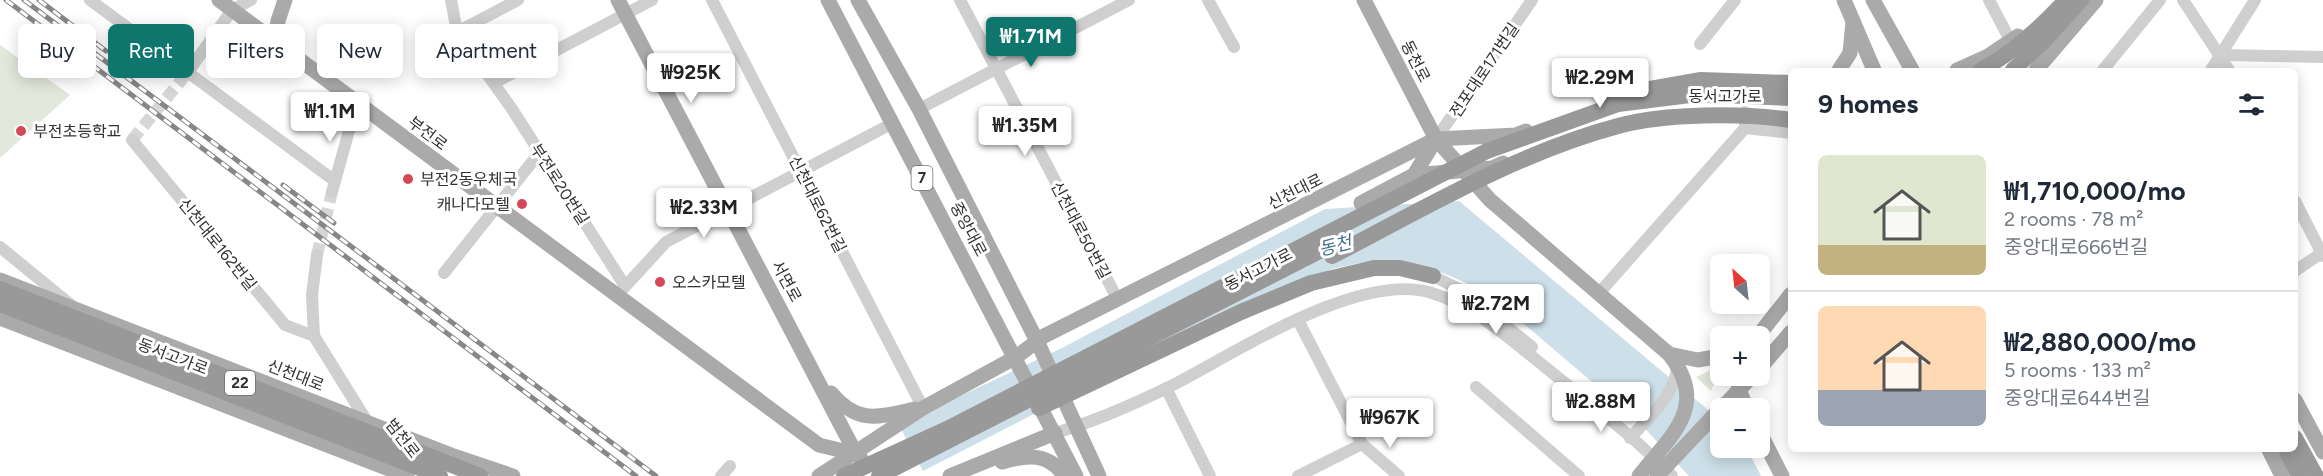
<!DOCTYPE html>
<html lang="en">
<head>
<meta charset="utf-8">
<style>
  :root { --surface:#fff; --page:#f6f6f7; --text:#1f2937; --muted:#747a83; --line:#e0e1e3; --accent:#0f766e }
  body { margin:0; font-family:Figtree,"Noto Sans KR",sans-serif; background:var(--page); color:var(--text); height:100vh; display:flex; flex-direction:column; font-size:22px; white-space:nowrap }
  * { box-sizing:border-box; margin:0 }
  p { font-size:20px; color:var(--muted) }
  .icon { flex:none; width:33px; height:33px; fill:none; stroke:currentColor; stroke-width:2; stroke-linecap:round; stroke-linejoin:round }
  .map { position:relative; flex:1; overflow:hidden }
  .panel { position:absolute; left:1788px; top:68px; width:510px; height:384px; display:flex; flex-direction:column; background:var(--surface); border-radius:9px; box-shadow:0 3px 15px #0003 }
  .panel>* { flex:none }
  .banner { position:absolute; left:18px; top:24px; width:570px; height:54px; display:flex; gap:12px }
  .needle { width:39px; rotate:333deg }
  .fabs { position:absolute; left:1710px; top:254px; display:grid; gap:12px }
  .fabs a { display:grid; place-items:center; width:60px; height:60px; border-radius:9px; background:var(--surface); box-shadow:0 3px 15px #0003; font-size:30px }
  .price { position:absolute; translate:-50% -51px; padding:0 14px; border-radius:6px; background:#fff; color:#222; font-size:20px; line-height:39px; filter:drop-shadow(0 2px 3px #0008) }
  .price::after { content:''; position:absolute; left:50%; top:36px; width:18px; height:14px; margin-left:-9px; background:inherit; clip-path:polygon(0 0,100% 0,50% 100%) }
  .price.on { background:var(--accent); color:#fff }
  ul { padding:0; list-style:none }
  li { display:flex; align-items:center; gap:18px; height:150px; padding:0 30px }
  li+li { border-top:2px solid var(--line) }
  li span { display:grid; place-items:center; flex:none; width:168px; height:120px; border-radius:9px; color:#555 }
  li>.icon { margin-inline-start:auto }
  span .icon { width:72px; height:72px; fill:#fffc; stroke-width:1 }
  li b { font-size:26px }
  h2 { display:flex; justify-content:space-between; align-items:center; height:72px; padding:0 30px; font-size:26px }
  .chip { padding:0 21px; border-radius:9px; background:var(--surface); box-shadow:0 3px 15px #0003; font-size:21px; line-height:54px }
  .chip.on { background:var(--accent); color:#fff }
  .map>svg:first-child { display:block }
  .green { fill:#e2e8dc }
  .water { fill:#cddfe8 }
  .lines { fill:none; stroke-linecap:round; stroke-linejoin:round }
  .minor-tunnel { stroke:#d6d6d6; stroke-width:12; stroke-dasharray:12 6; stroke-linecap:butt }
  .minor { stroke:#cfcfcf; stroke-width:12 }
  .major { stroke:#aaa; stroke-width:15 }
  .highway { stroke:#999; stroke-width:16 }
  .rail-casing { stroke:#878787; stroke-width:5 }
  .rail { stroke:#fff; stroke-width:3; stroke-dasharray:9; stroke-linecap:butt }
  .poi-dot { fill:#d64757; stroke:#fff; stroke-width:2 }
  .labels { text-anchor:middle; stroke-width:6; stroke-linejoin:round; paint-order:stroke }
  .shield { fill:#fff; stroke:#707070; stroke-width:1.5 }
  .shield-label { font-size:15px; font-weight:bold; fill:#323232 }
  .street-label { font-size:16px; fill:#323232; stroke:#fff }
  .poi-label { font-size:16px; fill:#323232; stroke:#fff; text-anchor:start }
  .water-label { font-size:18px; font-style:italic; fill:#46748d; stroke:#fff }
</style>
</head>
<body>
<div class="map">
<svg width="2323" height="476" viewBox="0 0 2323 476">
  <rect width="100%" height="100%" fill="#fff"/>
  <g class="green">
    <polygon points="0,45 70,95 0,158"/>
    <polygon points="1720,366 1720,369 1711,391 1696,377"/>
  </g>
  <polygon class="water" points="1459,201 1720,420 1720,447 1746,447 1761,476 1689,476 1637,420 1485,291 1443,273 1381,262 1359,263 1332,269 1246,305 923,471 899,425 1062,348 1325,209"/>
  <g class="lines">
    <g class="minor-tunnel">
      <polyline points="132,140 188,72"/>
      <polyline points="317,255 332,192"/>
    </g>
    <g class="minor">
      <polyline points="90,0 335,181"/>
      <polyline points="451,0 457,32 512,109 625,286"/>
      <polyline points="712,0 923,408"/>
      <polyline points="960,0 1118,300"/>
      <polyline points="1208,0 1234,47"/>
      <polyline points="1989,0 2011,42"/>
      <polyline points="2183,0 2229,70"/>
      <polyline points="457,32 518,0"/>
      <polyline points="1700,44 1735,0"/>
      <polyline points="2221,55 2323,57"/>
      <polyline points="2103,70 2160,0"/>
      <polyline points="2211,70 2255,0"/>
      <polyline points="188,72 232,10 251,0"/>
      <polyline points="494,83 652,0"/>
      <polyline points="919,109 1129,0"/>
      <polyline points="1745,128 1791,133"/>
      <polyline points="1436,139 1532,0"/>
      <polyline points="132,140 285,325 314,336"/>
      <polyline points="332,192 357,102"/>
      <polyline points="2295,201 2323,256"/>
      <polyline points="0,247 71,305"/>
      <polyline points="317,255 312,295 314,336 368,423"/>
      <polyline points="2295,271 2323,252"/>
      <polyline points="444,273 540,152"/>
      <polyline points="1433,276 1463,291 1532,347"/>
      <polyline points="621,291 666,242 893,123"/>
      <polyline points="1600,292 1745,128 1745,112"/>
      <polyline points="1298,320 1362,444 1399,476"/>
      <polyline points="1476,387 1579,476"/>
      <polyline points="1166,388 1210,476"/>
      <path d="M1055,433C1094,422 1132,405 1169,387C1234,354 1360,270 1432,293C1474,306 1510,339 1545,367C1587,401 1634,436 1672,476"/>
      <path d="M1630,438C1649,417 1676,395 1677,366"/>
      <polyline points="721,476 730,466"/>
      <polyline points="1298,476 1362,444"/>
    </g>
    <g class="major">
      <polyline points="219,0 819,445 856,454"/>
      <polyline points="618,0 856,454 861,458"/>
      <polyline points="828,0 1076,476"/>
      <polyline points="858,0 919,109 1037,341 1099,476"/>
      <path d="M1364,0L1436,139L1490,200L1669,354C1710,406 1672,434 1639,476"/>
      <polyline points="1844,0 1874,70"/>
      <polyline points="1873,0 1912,70"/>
      <polyline points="275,43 278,21 285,0"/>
      <polyline points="1839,70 1850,53 1853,22"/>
      <polyline points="1957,70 1988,56 2018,36"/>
      <polyline points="2036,70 2096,0"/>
      <polyline points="1414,175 1492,168 1503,163"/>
      <polyline points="1361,203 1414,175 1436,139"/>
      <polyline points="0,280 451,455 513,476"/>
      <polyline points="0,318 407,476"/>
      <polyline points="1758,336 1791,294"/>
      <polyline points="1669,354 1698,360 1720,356"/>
      <polyline points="1760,368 1791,332"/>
      <polyline points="1737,375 1739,390 1747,408"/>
      <path d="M831,393C858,425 878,417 915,409"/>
      <polyline points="2295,400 2323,452"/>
      <polyline points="1722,408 1753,375"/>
      <polyline points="1760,433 1782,476"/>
      <polyline points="2268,448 2282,476"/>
      <path d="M1002,462C1026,455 1049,452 1064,476"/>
      <polyline points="819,476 923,408 1016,357 1044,336 1436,139 1516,135 1526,131"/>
      <polyline points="950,476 1055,433"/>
      <polyline points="1657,476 1720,409"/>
    </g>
    <g class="highway">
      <path d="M1981,70C2013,53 2041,27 2066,0"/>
      <polyline points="2013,70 2045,40 2081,0"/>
      <polyline points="1605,97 1701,80 1791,83"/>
      <path d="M1332,256C1425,208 1517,153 1618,126C1666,113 1742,113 1791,120"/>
      <polyline points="0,289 480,476"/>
      <polyline points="0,304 440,476"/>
      <polyline points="1039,408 1241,312 1311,283 1374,268 1400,268 1433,276"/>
      <polyline points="2295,438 2316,476"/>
      <polyline points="2285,448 2299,476"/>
      <polyline points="844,476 947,429 1487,151 1618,104 1698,94 1791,98"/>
      <polyline points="879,476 1343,239"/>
    </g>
    <defs>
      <g id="rail">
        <polyline points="6,0 636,476"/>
        <polyline points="24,0 656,476"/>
        <polyline points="39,0 106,51"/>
        <polyline points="283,185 334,223"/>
      </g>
    </defs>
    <use href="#rail" class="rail-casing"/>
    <use href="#rail" class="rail"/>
  </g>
  <g class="poi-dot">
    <circle cx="21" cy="131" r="6"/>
    <circle cx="408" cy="179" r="6"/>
    <circle cx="522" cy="204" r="6"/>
    <circle cx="660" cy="282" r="6"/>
  </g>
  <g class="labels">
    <g class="shield">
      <rect x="911.5" y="166" width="21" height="24" rx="4.5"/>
      <rect x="225" y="371" width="30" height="24" rx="4.5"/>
    </g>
    <g class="shield-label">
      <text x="922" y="183">7</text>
      <text x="240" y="388">22</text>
    </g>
    <g class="street-label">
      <text transform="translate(1416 61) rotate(63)" y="6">동천로</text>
      <text transform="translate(1484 70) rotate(-56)" y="6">전포대로171번길</text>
      <text x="1725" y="102">동서고가로</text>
      <text transform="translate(428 133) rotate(37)" y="6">부전로</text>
      <text transform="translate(560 184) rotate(57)" y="6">부전로20번길</text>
      <text transform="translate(1295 191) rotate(-27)" y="6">신천대로</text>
      <text transform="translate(818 204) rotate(63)" y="6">신천대로62번길</text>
      <text transform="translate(969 229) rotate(62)" y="6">중앙대로</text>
      <text transform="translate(1081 230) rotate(62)" y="6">신천대로50번길</text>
      <text transform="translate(218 244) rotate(51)" y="6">신천대로162번길</text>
      <text transform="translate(1258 269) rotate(-27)" y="6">동서고가로</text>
      <text transform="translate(787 281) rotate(62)" y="6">서면로</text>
      <text transform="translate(173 356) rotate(21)" y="6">동서고가로</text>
      <text transform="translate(296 375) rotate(21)" y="6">신천대로</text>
      <text transform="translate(403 438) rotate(52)" y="6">범천로</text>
    </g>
    <g class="poi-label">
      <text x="33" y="137">부전초등학교</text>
      <text x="420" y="185">부전2동우체국</text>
      <text x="510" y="210" text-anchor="end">캐나다모텔</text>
      <text x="672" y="288">오스카모텔</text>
    </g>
    <g class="water-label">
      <text transform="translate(1335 246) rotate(-14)" y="6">동천</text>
    </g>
  </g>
</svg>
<div class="fabs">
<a><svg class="needle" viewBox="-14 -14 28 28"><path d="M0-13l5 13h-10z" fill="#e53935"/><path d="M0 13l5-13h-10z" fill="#747a83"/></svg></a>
<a>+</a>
<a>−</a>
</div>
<b class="price on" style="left:1031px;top:68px">₩1.71M</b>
<b class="price" style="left:691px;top:104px">₩925K</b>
<b class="price" style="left:1600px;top:109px">₩2.29M</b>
<b class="price" style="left:330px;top:143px">₩1.1M</b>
<b class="price" style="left:1025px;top:157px">₩1.35M</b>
<b class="price" style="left:704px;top:239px">₩2.33M</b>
<b class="price" style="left:1496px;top:335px">₩2.72M</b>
<b class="price" style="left:1601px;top:433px">₩2.88M</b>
<b class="price" style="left:1390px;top:449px">₩967K</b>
<div class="banner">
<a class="chip">Buy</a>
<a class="chip on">Rent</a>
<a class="chip">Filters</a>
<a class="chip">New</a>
<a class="chip">Apartment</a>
</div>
<section class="panel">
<h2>9 homes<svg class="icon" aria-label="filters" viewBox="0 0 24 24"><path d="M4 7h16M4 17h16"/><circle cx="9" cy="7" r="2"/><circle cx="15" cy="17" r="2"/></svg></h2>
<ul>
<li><span style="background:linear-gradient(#dfe7d0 75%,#c2b280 0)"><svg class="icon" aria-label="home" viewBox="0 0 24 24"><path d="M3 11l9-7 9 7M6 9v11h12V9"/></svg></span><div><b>₩1,710,000/mo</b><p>2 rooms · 78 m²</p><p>중앙대로666번길</p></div></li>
<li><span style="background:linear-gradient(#ffd9b3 70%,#9aa5b1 0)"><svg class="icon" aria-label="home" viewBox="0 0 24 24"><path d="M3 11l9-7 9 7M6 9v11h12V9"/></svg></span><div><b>₩2,880,000/mo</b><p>5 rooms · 133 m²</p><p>중앙대로644번길</p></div></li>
</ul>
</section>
</div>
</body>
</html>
